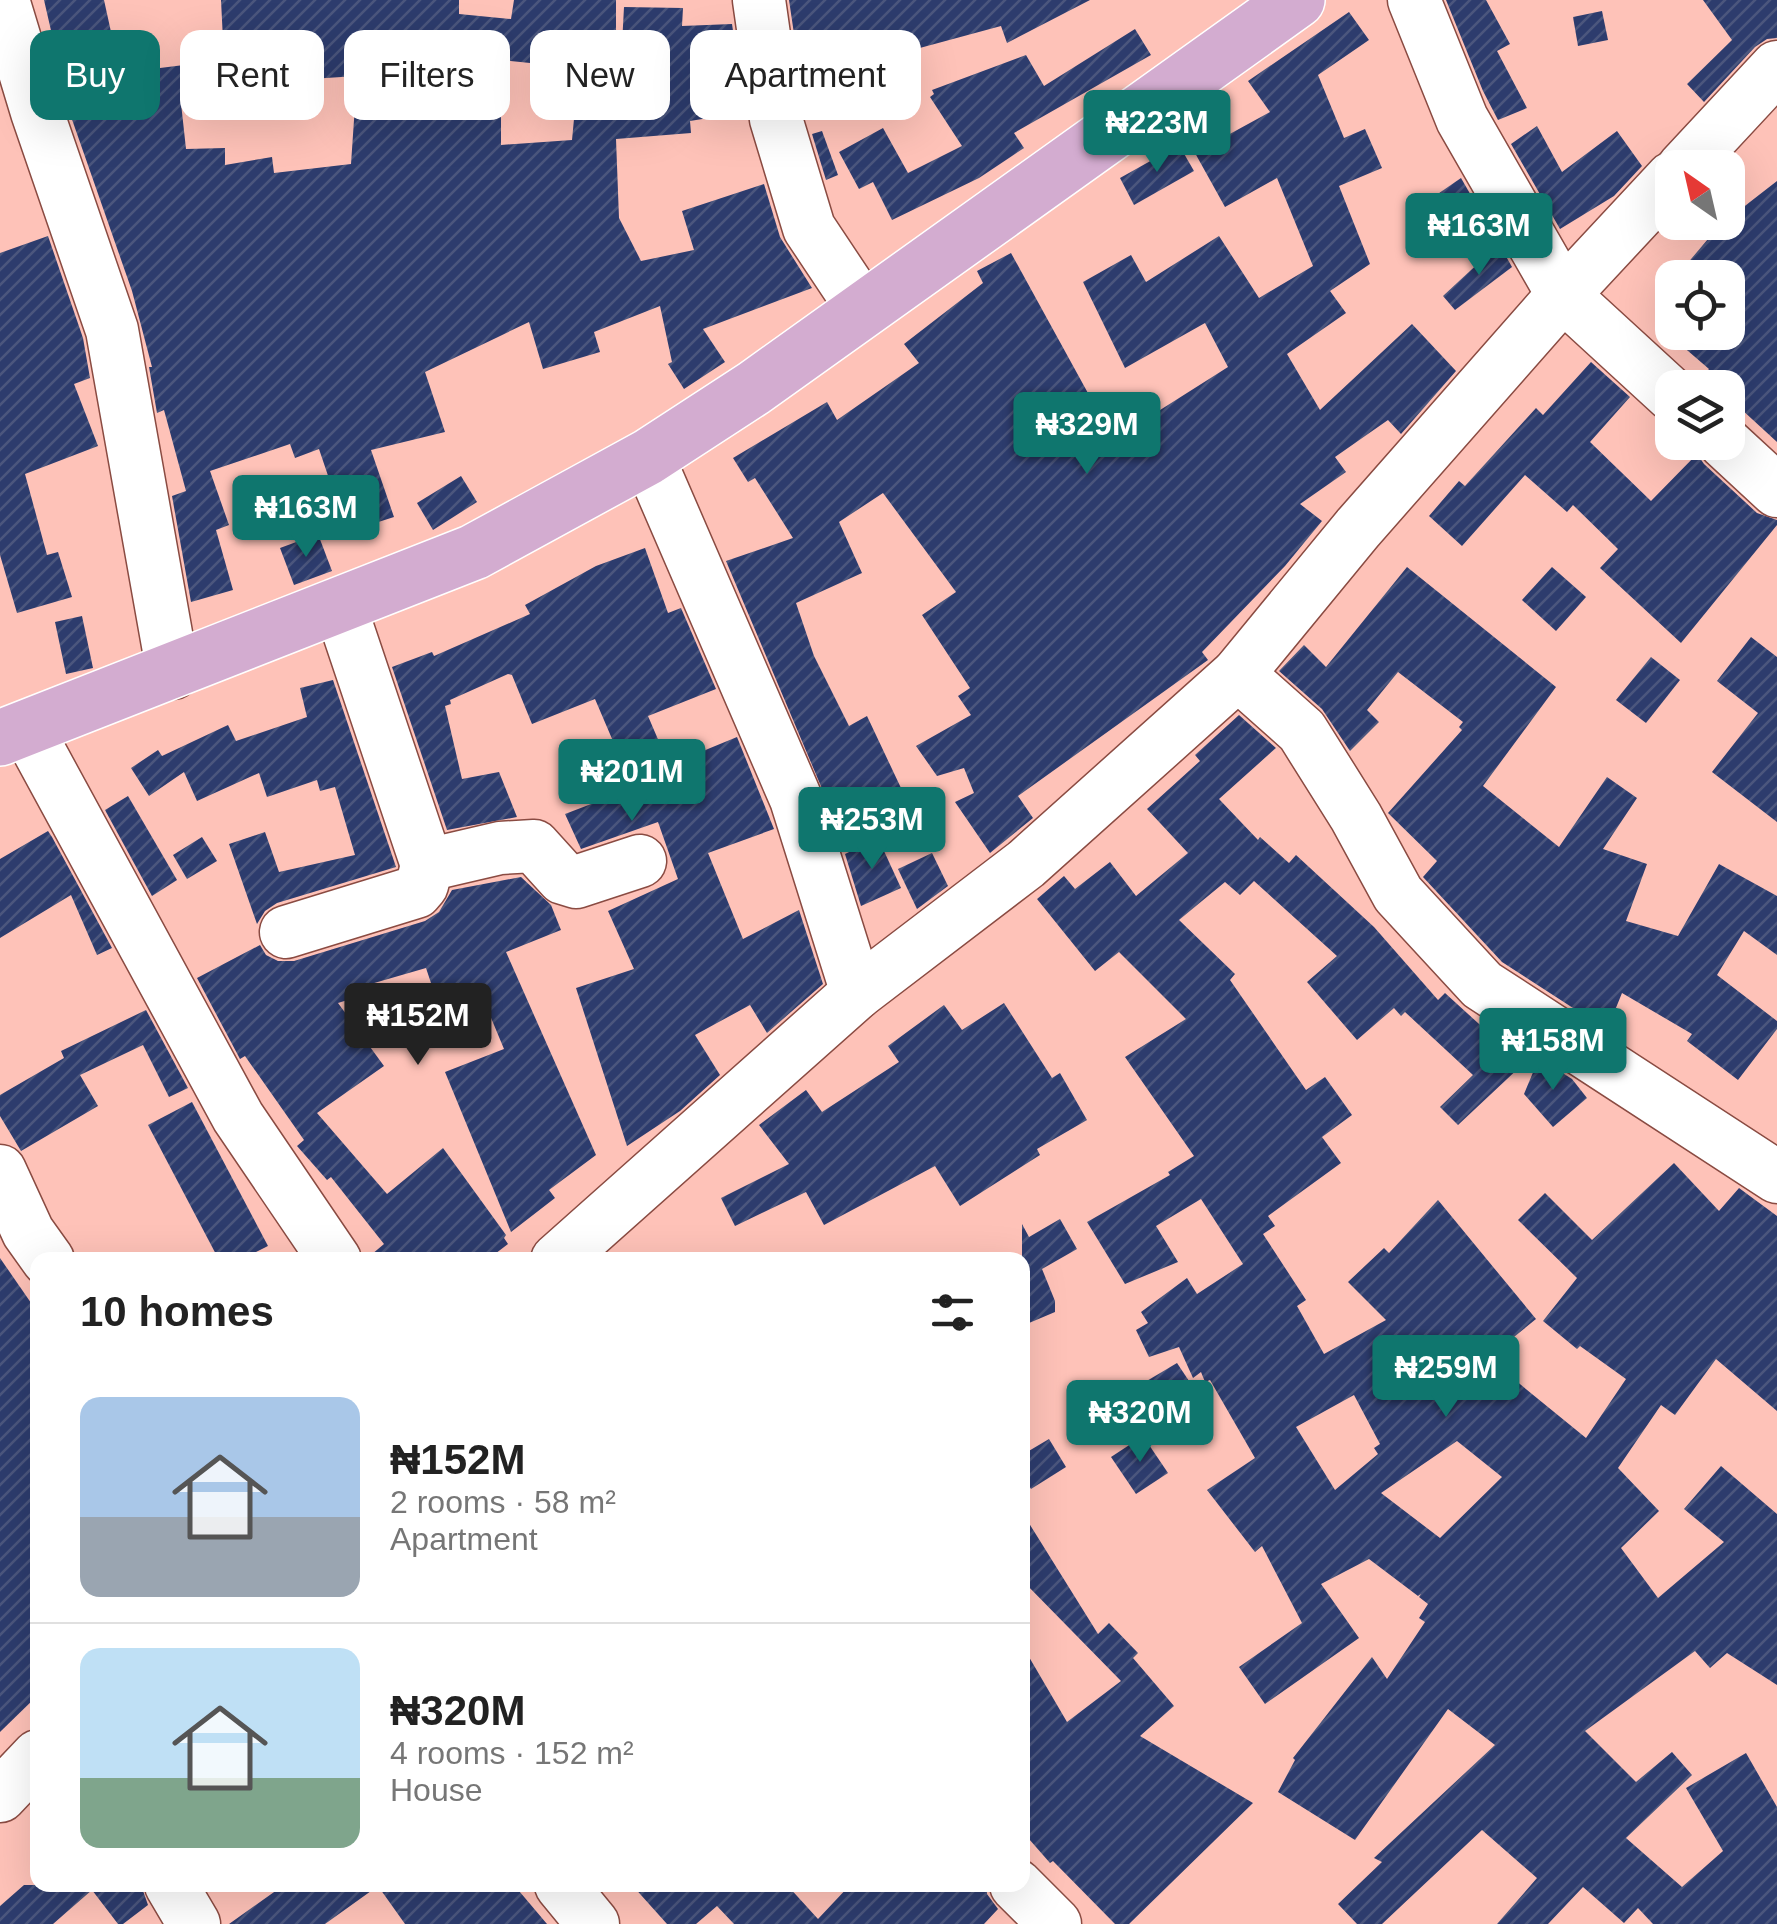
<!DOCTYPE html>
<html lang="en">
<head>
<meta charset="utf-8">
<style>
  :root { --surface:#fff; --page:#f2f2f2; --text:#222; --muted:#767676; --line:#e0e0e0; --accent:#0f766e }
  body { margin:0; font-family:Helvetica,sans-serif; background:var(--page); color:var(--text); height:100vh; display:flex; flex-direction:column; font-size:38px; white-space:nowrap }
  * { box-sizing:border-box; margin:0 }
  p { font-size:32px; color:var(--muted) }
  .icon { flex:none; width:55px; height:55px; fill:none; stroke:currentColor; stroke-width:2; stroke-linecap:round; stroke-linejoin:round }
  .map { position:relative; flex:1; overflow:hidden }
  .side { position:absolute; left:30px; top:1252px; width:1000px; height:640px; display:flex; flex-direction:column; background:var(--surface); border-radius:20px; box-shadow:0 10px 40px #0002 }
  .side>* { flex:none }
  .hud { position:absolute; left:30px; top:30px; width:1000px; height:90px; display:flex; gap:20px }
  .needle { width:65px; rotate:326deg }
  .buttons { position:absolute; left:1655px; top:150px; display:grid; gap:20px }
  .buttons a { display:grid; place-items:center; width:90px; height:90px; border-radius:20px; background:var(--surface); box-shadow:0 10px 40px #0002; font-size:50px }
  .price { position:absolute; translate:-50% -85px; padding:0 22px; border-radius:10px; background:var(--accent); color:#fff; font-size:32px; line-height:65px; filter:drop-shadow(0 2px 5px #0008) }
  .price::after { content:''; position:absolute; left:50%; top:60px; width:30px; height:22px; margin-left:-15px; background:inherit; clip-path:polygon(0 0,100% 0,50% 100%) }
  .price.on { background:#222; color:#fff }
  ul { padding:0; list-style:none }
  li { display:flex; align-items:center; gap:30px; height:250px; padding:0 50px }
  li+li { border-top:2px solid var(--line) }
  li span { display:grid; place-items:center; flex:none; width:280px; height:200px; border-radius:20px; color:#555 }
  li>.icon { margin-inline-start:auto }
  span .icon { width:120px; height:120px; fill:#fffc; stroke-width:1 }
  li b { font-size:42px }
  h2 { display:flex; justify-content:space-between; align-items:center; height:120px; padding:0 50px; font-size:42px }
  .pill { padding:0 35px; border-radius:20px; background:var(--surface); box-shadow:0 10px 40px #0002; font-size:35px; line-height:90px }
  .pill.on { background:var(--accent); color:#fff }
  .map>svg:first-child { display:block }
  .building { fill:url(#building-hatch); fill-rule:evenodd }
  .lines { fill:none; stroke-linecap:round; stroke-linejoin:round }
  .minor-casing { stroke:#8a4b42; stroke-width:55 }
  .major-casing { stroke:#fff; stroke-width:58 }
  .minor { stroke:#fff; stroke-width:52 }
  .major { stroke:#d3acd0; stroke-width:55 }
</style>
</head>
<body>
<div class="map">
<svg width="1777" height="1924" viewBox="0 0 1777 1924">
  <defs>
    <pattern id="building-hatch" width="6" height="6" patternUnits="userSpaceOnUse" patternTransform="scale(2.5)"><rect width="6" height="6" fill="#2d3c6d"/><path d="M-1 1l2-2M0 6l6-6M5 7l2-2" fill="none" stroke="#4b567d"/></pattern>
  </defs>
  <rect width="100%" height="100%" fill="#fec2b8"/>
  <g class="building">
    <path d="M44,0H104L120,73L224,60L221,0H459V14L511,19L514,0H616V31H543L540,64L501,60V145L572,140L576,98L619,101L624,7L683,8L682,26L732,24L745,112L690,121L691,133L616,139L619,218L641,261L694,250L682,211L764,184L780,237L812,288L703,329L725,362L684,389L668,364L672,362L660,306L594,332L600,352L543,369L529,322L425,372L445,432L371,450L394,517L347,532L319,449L295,458L290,444L210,471L229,525L216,530L233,590L191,602L172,496L186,491L164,410L157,413L149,367H152L132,291L61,88L64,87ZM357,76L351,164L274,173L272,157L225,165V148L186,149L180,94L265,89L264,82Z"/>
    <polygon points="789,0 1090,0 1007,43 1001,26 905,52 900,45 801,81"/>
    <polygon points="1446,0 1486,0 1510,44 1497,51 1527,108 1498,120 1483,91"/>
    <polygon points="1703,0 1777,0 1777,38 1767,39 1755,47 1704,102 1687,84 1732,40"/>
    <polygon points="1602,11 1608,40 1578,46 1573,17"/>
    <polygon points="1349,12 1369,40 1318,75 1344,138 1365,129 1382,168 1339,186 1370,264 1330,291 1346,313 1287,354 1320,410 1412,324 1456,371 1401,434 1388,420 1335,457 1346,472 1300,504 1322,521 1285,566 1202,652 1208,660 1018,796 1033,818 990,853 955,802 974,793 964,768 937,776 916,746 971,715 958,696 970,688 922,615 956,592 883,493 839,522 862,573 796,603 814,656 849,726 867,716 901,788 831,810 726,561 793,538 755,478 748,482 733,458 827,402 837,420 919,363 904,344 983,283 977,271 1011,253 1100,415 1120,405 1138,424 1228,367 1205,323 1125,368 1083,282 1131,255 1146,282 1219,236 1259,298 1313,266 1277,178 1225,207 1195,153 1270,112 1248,81"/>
    <polygon points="1135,29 1151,55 1014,133 1024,148 979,178 892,220 873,182 859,189 839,152 883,128 908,173 962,146 930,97 934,94 932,90 1026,55 1044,86"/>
    <polygon points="1537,126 1562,172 1617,131 1642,166 1614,196 1560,229 1511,144"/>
    <polygon points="822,131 838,175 826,180 812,134"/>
    <polygon points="1179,145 1194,171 1134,205 1120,178"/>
    <polygon points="1461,178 1484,218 1458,236 1432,198"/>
    <polygon points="1777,181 1777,442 1728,397 1728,388 1716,388 1703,376 1709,369 1666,332 1728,332 1728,278 1675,278 1719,226"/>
    <polygon points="48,236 83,338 90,378 74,384 98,446 25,474 47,555 58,552 72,597 17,613 0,555 0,253"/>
    <polygon points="1499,244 1512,267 1455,310 1443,296"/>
    <polygon points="1591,362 1630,397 1590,442 1651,501 1697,454 1704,464 1757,513 1777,520 1777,525 1681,643 1600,568 1618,549 1573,505 1567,512 1525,475 1462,546 1429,516 1459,481 1465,486 1536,408 1543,415"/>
    <polygon points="461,476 477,502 433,530 417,503"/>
    <polygon points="318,534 332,571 294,585 280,548"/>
    <polygon points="645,548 668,613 681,608 716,689 648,716 669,765 737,737 774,829 708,853 743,939 799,910 823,984 767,1033 750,1005 695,1035 720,1075 680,1111 627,1146 576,988 634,969 608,911 678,879 658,822 581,849 565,814 633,788 595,699 532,724 512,675 508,674 450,700 451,704 445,706 462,779 499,772 517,817 447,830 392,667 432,652 434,656 530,614 525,605 596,566"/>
    <polygon points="1407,567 1556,687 1483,786 1559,847 1607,777 1637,798 1603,849 1647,864 1626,921 1678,936 1719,864 1777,896 1777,955 1744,931 1717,975 1777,1021 1777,1029 1738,1080 1687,1041 1692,1034 1622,993 1607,1030 1502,962 1423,877 1437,861 1388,813 1462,730 1459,727 1463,722 1398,672 1367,710 1379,722 1350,751 1322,709 1279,671 1304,645 1326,667"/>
    <polygon points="1552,567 1586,597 1556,631 1522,600"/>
    <polygon points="82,616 93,668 66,674 55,622"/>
    <polygon points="1751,637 1777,657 1777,822 1712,772 1758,713 1717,681"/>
    <polygon points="1651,657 1680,680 1646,723 1616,700"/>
    <polygon points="333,680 396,867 277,903 265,911 257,924 229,844 265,832 279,872 355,855 335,787 320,791 317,780 267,797 259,773 197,801 184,772 149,796 131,768 158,750 162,756 228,725 236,741 307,717 300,688"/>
    <path d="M1239,715L1276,748L1219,799L1258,840L1260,837L1289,863L1296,855L1374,927L1438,1000L1445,993L1523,1064L1458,1125L1440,1107L1473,1075L1405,1012L1401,1016L1394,1008L1357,1040L1307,982L1337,956L1254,881L1240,895L1225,882L1179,920L1235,974L1230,980L1306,1090L1325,1077L1352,1115L1322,1137L1341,1163L1268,1216L1275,1226L1263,1234L1306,1300L1297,1306L1324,1354L1386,1320L1348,1282L1384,1248L1389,1253L1438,1200L1536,1319L1488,1358L1586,1438L1626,1379L1580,1346L1577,1349L1543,1321L1577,1278L1518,1220L1545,1193L1592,1240L1674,1163L1719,1211L1739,1188L1777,1216V1411L1716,1359L1675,1415L1661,1405L1618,1468L1659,1511L1621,1548L1658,1598L1724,1542L1684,1509L1721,1466L1777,1514V1685L1727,1653L1710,1668L1695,1651L1585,1731L1636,1782L1672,1752L1692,1775L1626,1838L1682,1887L1723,1851L1686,1788L1746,1753L1777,1807V1924H1653L1638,1908L1624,1923L1583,1887L1548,1924H1497L1537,1878L1482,1830L1382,1924H1357L1338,1904L1382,1862L1374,1858L1495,1745L1448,1709L1355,1840L1278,1792L1295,1760L1293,1758L1372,1657L1387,1679L1425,1622L1419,1618L1428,1604L1419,1597L1421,1594L1418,1596L1369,1559L1321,1584L1359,1638L1265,1704L1239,1667L1302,1623L1262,1546L1255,1552L1207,1490L1255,1458L1210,1380L1205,1382L1201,1372L1193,1378L1179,1347L1149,1357L1136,1330L1148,1323L1141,1312L1187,1278L1197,1294L1243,1264L1201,1199L1156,1226L1178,1262L1125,1284L1087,1222L1170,1175L1168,1172L1194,1156L1125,1057L1186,1019L1119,952L1095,971L1037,899L1064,876L1075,889L1110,862L1136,896L1188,853L1147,809L1200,761L1195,755ZM1354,1395L1380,1444L1374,1448L1378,1454L1335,1490L1296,1427ZM1457,1441L1502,1477L1440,1538L1381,1493Z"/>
    <polygon points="128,796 177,880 152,896 105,810"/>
    <polygon points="48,831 52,837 112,948 97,955 71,895 0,938 0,859"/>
    <polygon points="202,837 217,861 187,879 173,855"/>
    <polygon points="878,838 901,888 861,906 845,854"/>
    <polygon points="932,853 948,886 917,909 898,869"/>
    <polygon points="521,877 551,905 561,930 506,952 596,1155 549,1190 555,1198 511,1232 445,1072 504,1049 484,1001 441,1013 426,968 357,988 360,996 338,1003 384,1066 317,1113 387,1194 443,1148 506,1235 504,1238 508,1244 487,1260 365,1260 384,1244 331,1177 327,1180 297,1146 304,1140 245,1056 240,1059 197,978 260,945 266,955 278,961 294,961 425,921 439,912 452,890"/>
    <polygon points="1004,1003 1052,1078 1060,1073 1087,1120 1037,1149 1040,1155 960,1206 935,1166 824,1225 806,1192 735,1226 721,1198 789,1164 759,1125 806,1090 822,1112 899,1062 888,1046 944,1005 962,1030"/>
    <polygon points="146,1010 188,1088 169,1097 143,1045 80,1075 98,1106 21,1151 0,1116 0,1095 64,1058 61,1051"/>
    <polygon points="1539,1058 1572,1079 1587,1098 1553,1127 1524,1094"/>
    <polygon points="192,1102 268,1246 240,1260 219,1260 148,1125"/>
    <polygon points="1060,1219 1077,1249 1042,1269 1055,1301 1055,1312 1022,1326 1022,1224 1029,1237"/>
    <polygon points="0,1258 38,1313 38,1695 0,1732"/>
    <polygon points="1177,1363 1189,1381 1114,1433 1098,1410"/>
    <polygon points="1143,1436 1168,1473 1136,1494 1111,1457"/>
    <polygon points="1049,1439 1066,1467 1031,1489 1022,1474 1022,1455"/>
    <polygon points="1022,1512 1098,1634 1109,1623 1138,1653 1133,1658 1174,1706 1140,1736 1253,1803 1129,1924 1115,1924 1053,1861 1050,1863 1022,1831 1022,1645 1067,1722 1121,1681 1022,1580"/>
    <polygon points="24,1885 141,1885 148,1905 123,1924 118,1924 92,1890 53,1924 0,1924 0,1906"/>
    <polygon points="284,1885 514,1885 547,1924 405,1924 378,1886 325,1924 229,1924"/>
    <polygon points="632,1885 787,1885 818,1919 850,1885 987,1885 987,1894 998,1909 984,1924 734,1924 717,1906 696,1924 667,1924"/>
  </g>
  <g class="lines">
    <defs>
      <g id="minor">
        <polyline points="3,0 37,112 112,330 173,673"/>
        <polyline points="759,0 776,119 809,228 863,309"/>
        <polyline points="1414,0 1462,119 1563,295 1672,395"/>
        <polyline points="1683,168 1777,67"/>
        <polyline points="1724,442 1777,491"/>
        <polyline points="648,457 796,799 857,993"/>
        <polyline points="340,606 427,865 500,848 534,846 563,878 576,882 640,861"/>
        <polyline points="1238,674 1302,731 1356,817 1398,894 1482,985 1777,1177"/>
        <polyline points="27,729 238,1117 335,1260"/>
        <polyline points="286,932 416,892 422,885 427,865"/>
        <polyline points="0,1171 28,1232 48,1260"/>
        <polyline points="557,1260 857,993 1026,864 1238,674 1358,528 1563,295 1672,178"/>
        <polyline points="0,1796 38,1756"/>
        <polyline points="171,1885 194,1924"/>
        <polyline points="561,1885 593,1924"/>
        <polyline points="1016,1885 1055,1924"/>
      </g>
      <polyline id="major" points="0,738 474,552 648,457 754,388 1297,0"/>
    </defs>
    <use href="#minor" class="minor-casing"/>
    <use href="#major" class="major-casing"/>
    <use href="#minor" class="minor"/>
    <use href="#major" class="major"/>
  </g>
</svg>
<div class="buttons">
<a><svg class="needle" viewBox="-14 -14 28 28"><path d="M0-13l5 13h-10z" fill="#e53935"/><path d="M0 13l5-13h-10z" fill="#767676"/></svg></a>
<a><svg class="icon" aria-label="locate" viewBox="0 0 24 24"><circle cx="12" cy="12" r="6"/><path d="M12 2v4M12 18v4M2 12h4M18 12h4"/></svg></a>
<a><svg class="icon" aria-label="layers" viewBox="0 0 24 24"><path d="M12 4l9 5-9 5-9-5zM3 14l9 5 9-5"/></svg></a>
</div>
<b class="price" style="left:1157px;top:175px">₦223M</b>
<b class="price" style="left:1479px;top:278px">₦163M</b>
<b class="price" style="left:1087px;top:477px">₦329M</b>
<b class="price" style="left:306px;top:560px">₦163M</b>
<b class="price" style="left:632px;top:824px">₦201M</b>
<b class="price" style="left:872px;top:872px">₦253M</b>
<b class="price on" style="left:418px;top:1068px">₦152M</b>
<b class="price" style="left:1553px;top:1093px">₦158M</b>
<b class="price" style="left:1446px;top:1420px">₦259M</b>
<b class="price" style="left:1140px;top:1465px">₦320M</b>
<div class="hud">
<a class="pill on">Buy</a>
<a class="pill">Rent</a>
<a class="pill">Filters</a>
<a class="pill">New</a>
<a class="pill">Apartment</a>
</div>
<section class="side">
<h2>10 homes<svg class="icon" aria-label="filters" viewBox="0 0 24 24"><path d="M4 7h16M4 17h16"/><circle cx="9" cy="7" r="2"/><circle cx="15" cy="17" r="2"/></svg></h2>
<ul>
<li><span style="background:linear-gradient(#a9c7e8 60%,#9aa5b1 0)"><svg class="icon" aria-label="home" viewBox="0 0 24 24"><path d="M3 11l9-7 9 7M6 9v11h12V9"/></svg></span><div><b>₦152M</b><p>2 rooms · 58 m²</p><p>Apartment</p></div></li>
<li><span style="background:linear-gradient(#bfe0f5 65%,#7fa58c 0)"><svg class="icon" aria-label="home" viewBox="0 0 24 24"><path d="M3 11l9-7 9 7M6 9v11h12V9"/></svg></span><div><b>₦320M</b><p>4 rooms · 152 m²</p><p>House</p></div></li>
</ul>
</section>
</div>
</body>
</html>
